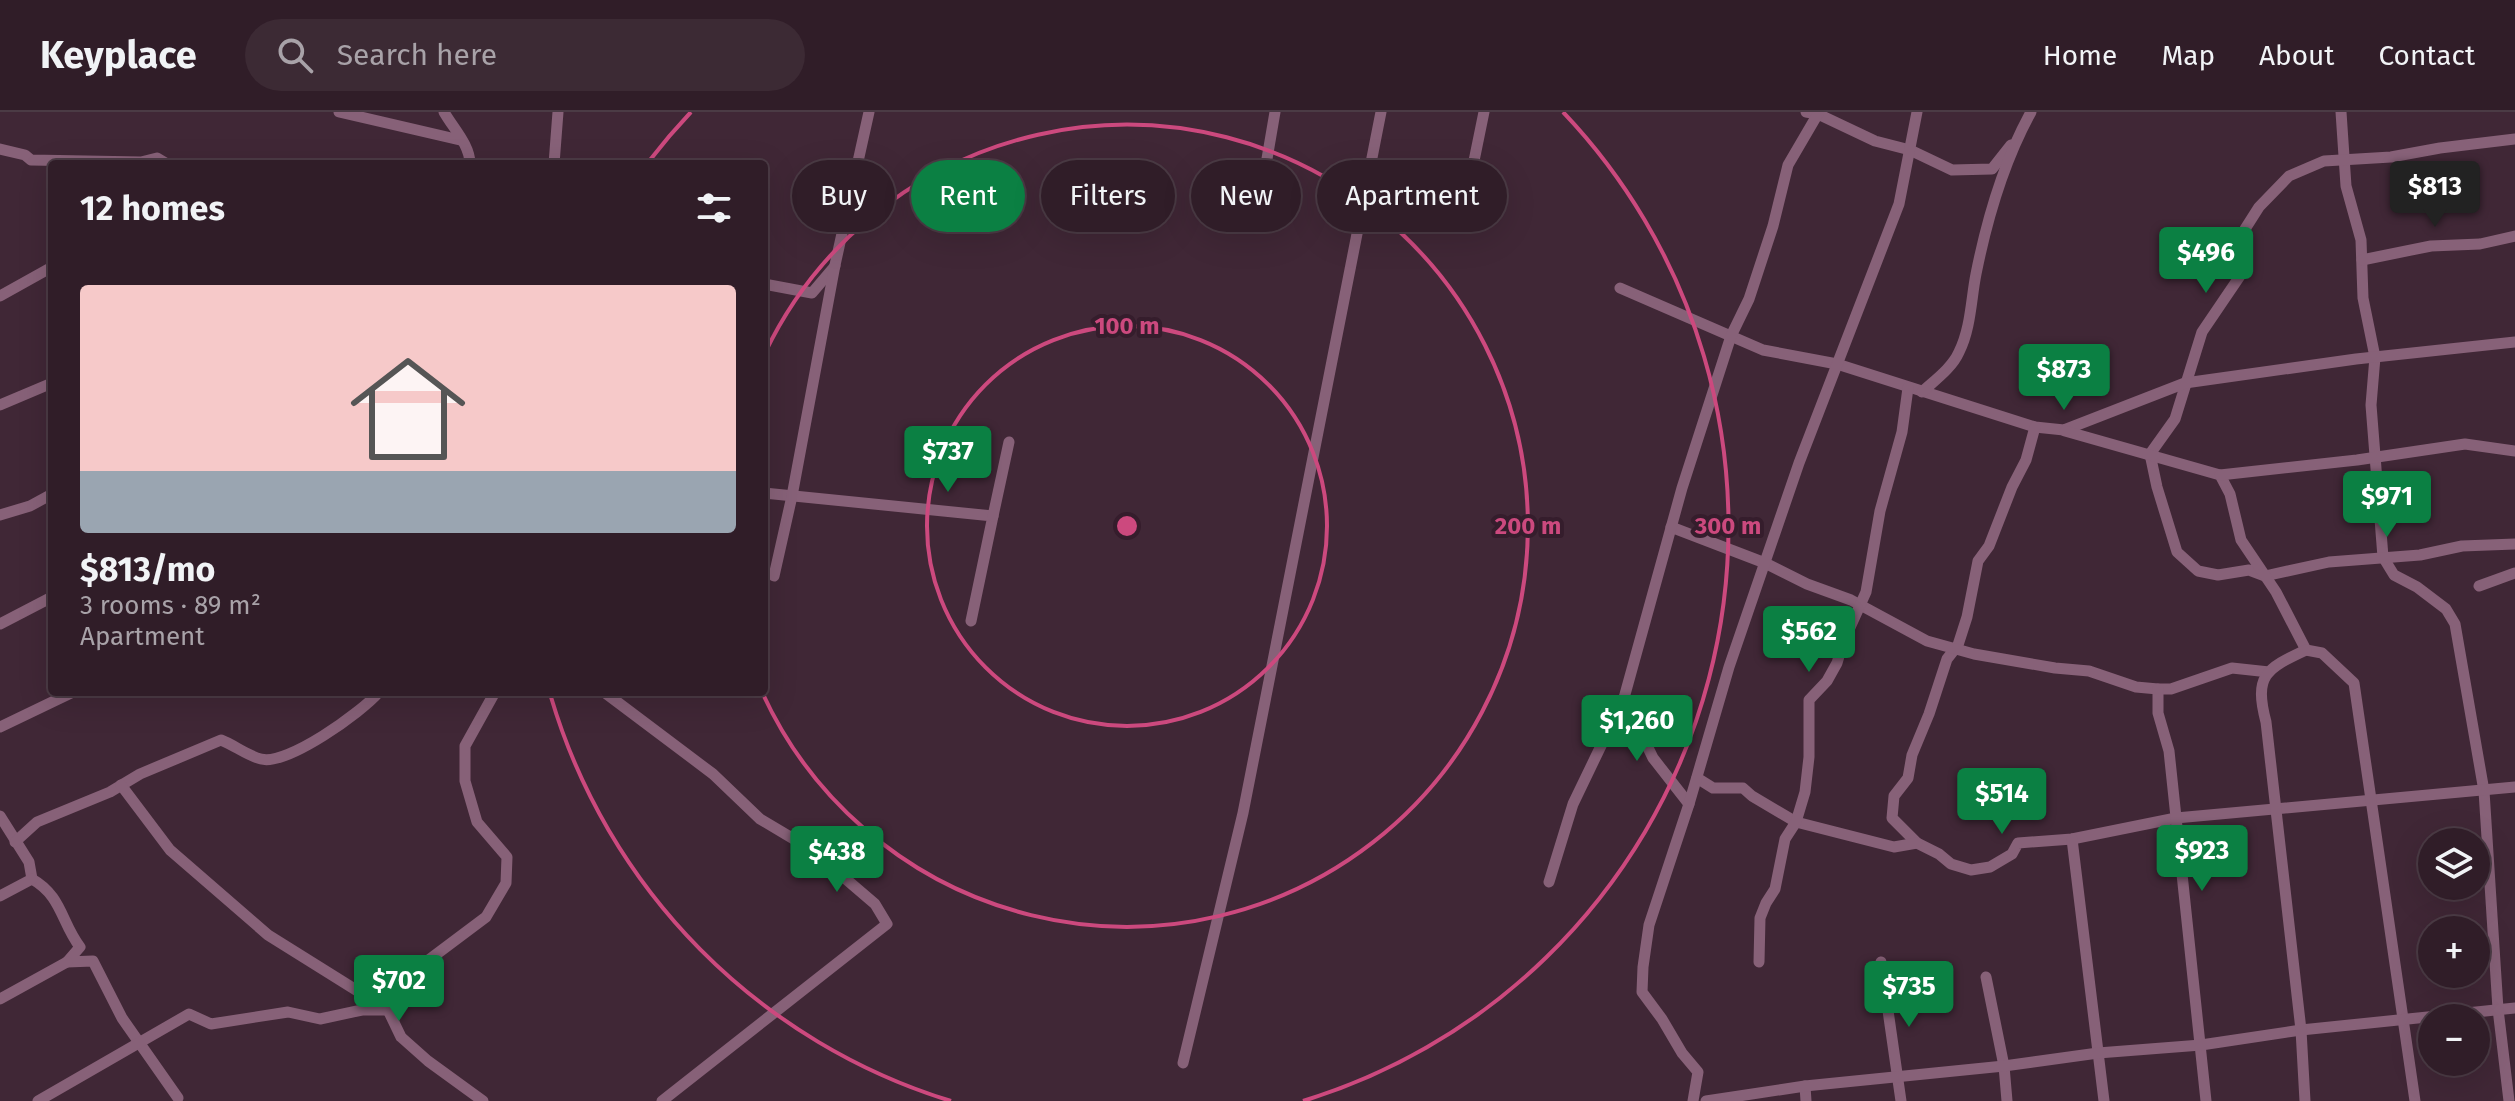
<!DOCTYPE html>
<html lang="en">
<head>
<meta charset="utf-8">
<style>
  :root { --surface:#301d28; --page:#3c2a34; --text:#f1f3f6; --muted:#a8a2a8; --line:#4b3b45; --accent:#0b8043 }
  body { margin:0; font-family:"Fira Sans",sans-serif; background:var(--page); color:var(--text); height:100vh; display:flex; flex-direction:column; font-size:30px; white-space:nowrap }
  * { box-sizing:border-box; margin:0 }
  p { font-size:26px; color:var(--muted) }
  .icon { flex:none; width:44px; height:44px; fill:none; stroke:currentColor; stroke-width:2; stroke-linecap:round; stroke-linejoin:round }
  .map { position:relative; flex:1; overflow:hidden }
  .details { position:absolute; left:48px; top:48px; width:720px; height:536px; display:flex; flex-direction:column; background:var(--surface); border-radius:8px; box-shadow:0 8px 32px #0002,0 0 0 2px var(--line) }
  .details>* { flex:none }
  .banner { position:absolute; left:792px; top:48px; width:760px; height:72px; display:flex; gap:16px }
  .controls { position:absolute; left:2418px; top:716px; display:grid; gap:16px }
  .controls a { display:grid; place-items:center; width:72px; height:72px; border-radius:50%; background:var(--surface); box-shadow:0 8px 32px #0002,0 0 0 2px var(--line); font-size:40px }
  .price { position:absolute; translate:-50% -68px; padding:0 18px; border-radius:8px; background:var(--accent); color:#fff; font-size:26px; line-height:52px; filter:drop-shadow(0 2px 4px #0008) }
  .price::after { content:''; position:absolute; left:50%; top:48px; width:24px; height:18px; margin-left:-12px; background:inherit; clip-path:polygon(0 0,100% 0,50% 100%) }
  .price.on { background:#222; color:#fff }
  ul { padding:0; list-style:none }
  li { display:grid; align-content:center; gap:16px; height:424px; padding:0 32px }
  li span { display:grid; place-items:center; height:248px; border-radius:8px; color:#555 }
  li>.icon { margin-inline-start:auto }
  span .icon { width:144px; height:144px; fill:#fffc; stroke-width:1 }
  li b { font-size:34px }
  h2 { display:flex; justify-content:space-between; align-items:center; height:96px; padding:0 32px; font-size:34px }
  .pill { padding:0 28px; border-radius:36px; background:var(--surface); box-shadow:0 8px 32px #0002,0 0 0 2px var(--line); font-size:28px; line-height:72px }
  .pill.on { background:var(--accent); color:#fff }
  header { display:flex; align-items:center; gap:48px; box-sizing:border-box; height:112px; padding:0 40px; background:var(--surface); border-bottom:2px solid var(--line) }
  header strong { font-size:38px }
  nav { display:flex; gap:44px; margin-inline-start:auto; font-size:28px }
  .search { width:560px; height:72px; background:var(--page); display:flex; align-items:center; gap:20px; box-sizing:border-box; padding:0 28px; border-radius:44px; color:var(--muted); font-size:30px }
  .map>svg:first-child { display:block }
  .lines { fill:none; stroke-linecap:round; stroke-linejoin:round }
  .minor { stroke:#876178; stroke-width:11 }
  .ring { fill:none; stroke:#cc497e; stroke-width:4 }
  .centre { fill:#cc497e; stroke:#351d2c; stroke-width:4 }
  .ring-label { font-size:24px; text-anchor:middle; font-weight:bold; fill:#cc497e; stroke:#351d2c; stroke-width:8; stroke-linejoin:round; paint-order:stroke }
</style>
</head>
<body>
<header>
<strong>Keyplace</strong>
<div class="search"><svg class="icon" aria-label="search" viewBox="0 0 24 24"><circle cx="10" cy="10" r="6"/><path d="M15 15l6 6"/></svg>Search here</div>
<nav><a>Home</a><a>Map</a><a>About</a><a>Contact</a></nav>
</header>
<div class="map">
<svg width="2515" height="989" viewBox="0 0 2515 989">
  <rect width="100%" height="100%" fill="#402736"/>
  <g class="lines">
    <g class="minor">
      <polyline points="339,0 460,28"/>
      <path d="M444,0C453,16 470,33 470,52"/>
      <polyline points="1806,0 1818,2 1875,29 1910,38 1952,58 1992,57 2011,33"/>
      <polyline points="2341,0 2346,74 2361,128 2363,186 2375,245 2371,293 2383,445 2394,463 2417,475 2446,497 2455,512 2484,679 2498,897 2509,989"/>
      <polyline points="2515,27 2440,36 2391,45 2324,49 2289,64 2259,95 2245,117 2240,164 2202,220 2175,307 2150,342 2157,375 2177,440 2198,459 2218,463 2249,458 2265,464 2329,450 2420,443 2462,434 2515,432"/>
      <polyline points="0,37 25,43 31,48 141,50 157,46 167,52"/>
      <polyline points="554,52 558,0"/>
      <polyline points="1466,88 1484,0"/>
      <polyline points="1263,89 1263,70 1275,0"/>
      <polyline points="2362,148 2431,134 2480,132 2515,124"/>
      <polyline points="764,172 812,181 835,154"/>
      <polyline points="1620,176 1763,238 1837,252 2035,315 2064,318 2185,271 2356,247 2515,230"/>
      <polyline points="0,184 52,155"/>
      <path d="M1922,280C1935,268 1952,256 1959,240C1971,216 1971,187 1976,162C1987,107 2004,49 2031,0"/>
      <polyline points="0,293 52,271"/>
      <polyline points="2035,315 2026,348 2012,375 1989,434 1978,449 1967,505 1958,533 1947,547 1929,602 1912,643 1908,666 1894,684 1892,706 1917,731 1939,742 1951,752 1971,758 1990,755 2012,742 2018,731 2072,727 2176,706 2515,675"/>
      <polyline points="2065,319 2220,363 2230,382 2241,428 2276,480 2306,538 2322,541 2354,571 2415,989"/>
      <polyline points="2220,363 2357,348 2465,332 2515,339"/>
      <polyline points="764,381 993,404 971,509"/>
      <polyline points="0,403 30,394 52,382"/>
      <polyline points="993,404 1009,330"/>
      <polyline points="1671,415 1765,451 1807,472 1851,488 1927,529 1974,542 2055,556 2089,559 2136,575 2158,577 2171,577 2232,556 2269,560"/>
      <polyline points="774,464 792,384 835,153 869,0"/>
      <polyline points="2479,474 2515,461"/>
      <polyline points="0,512 52,485"/>
      <polyline points="2158,577 2158,601 2169,639 2206,989"/>
      <polyline points="604,580 713,662 760,707 797,729 840,762 875,792 887,812 662,989"/>
      <polyline points="1624,586 1653,646 1689,692"/>
      <polyline points="0,615 73,580"/>
      <polyline points="1697,666 1713,676 1743,676 1752,684 1796,710 1894,735 1917,731"/>
      <path d="M0,704L29,750L32,767C62,784 61,810 80,835L67,850L93,849L122,906L178,986"/>
      <polyline points="2072,727 2104,989"/>
      <path d="M15,730L37,710L110,680L140,662L221,628C234,633 248,644 261,647C287,654 362,600 379,580"/>
      <polyline points="1549,770 1573,692 1624,586 1682,376 1731,224 1749,187 1773,114 1788,53 1819,0"/>
      <polyline points="0,784 32,767"/>
      <polyline points="1759,850 1760,806 1766,791 1775,777 1785,727 1796,710 1805,680 1809,645 1809,588 1827,569 1837,551 1843,531 1866,480 1880,399 1902,320 1908,276"/>
      <polyline points="1881,850 1901,989"/>
      <polyline points="1986,865 2004,954 2007,989"/>
      <polyline points="0,887 67,850"/>
      <polyline points="1183,951 1243,701 1381,0"/>
      <polyline points="1805,974 1806,989"/>
      <polyline points="38,989 189,902 211,912 288,900 320,907 362,898 388,898 268,823 170,738 121,673"/>
      <polyline points="483,989 428,949 401,925 388,898 394,874 486,805 506,771 507,745 477,710 465,669 465,634 495,580"/>
      <polyline points="1693,989 1698,960 1682,941 1662,907 1642,880 1643,855 1649,813 1689,692 1729,555 1799,351 1899,92 1917,0"/>
      <polyline points="1706,989 1805,974 2004,954 2098,941 2201,933 2301,918 2515,896"/>
      <path d="M2305,989L2301,918L2266,610C2254,564 2265,557 2306,538"/>
    </g>
  </g>
  <g class="ring">
    <circle cx="1127" cy="414" r="200"/>
    <path d="M765 241A401 401 0 1 1 762 580"/>
    <path d="M951 989A601 601 0 0 1 551 585M650 48A601 601 0 0 1 691 0M1563 0A601 601 0 0 1 1303 989"/>
  </g>
  <circle cx="1127" cy="414" r="12" class="centre"/>
  <g class="ring-label">
    <text x="1127" y="222">100 m</text>
    <text x="1528" y="422">200 m</text>
    <text x="1728" y="422">300 m</text>
  </g>
</svg>
<div class="controls">
<a><svg class="icon" aria-label="layers" viewBox="0 0 24 24"><path d="M12 4l9 5-9 5-9-5zM3 14l9 5 9-5"/></svg></a>
<a>+</a>
<a>−</a>
</div>
<b class="price on" style="left:2435px;top:117px">$813</b>
<b class="price" style="left:2206px;top:183px">$496</b>
<b class="price" style="left:2064px;top:300px">$873</b>
<b class="price" style="left:948px;top:382px">$737</b>
<b class="price" style="left:2387px;top:427px">$971</b>
<b class="price" style="left:1809px;top:562px">$562</b>
<b class="price" style="left:1637px;top:651px">$1,260</b>
<b class="price" style="left:2002px;top:724px">$514</b>
<b class="price" style="left:2202px;top:781px">$923</b>
<b class="price" style="left:837px;top:782px">$438</b>
<b class="price" style="left:399px;top:911px">$702</b>
<b class="price" style="left:1909px;top:917px">$735</b>
<div class="banner">
<a class="pill">Buy</a>
<a class="pill on">Rent</a>
<a class="pill">Filters</a>
<a class="pill">New</a>
<a class="pill">Apartment</a>
</div>
<section class="details">
<h2>12 homes<svg class="icon" aria-label="filters" viewBox="0 0 24 24"><path d="M4 7h16M4 17h16"/><circle cx="9" cy="7" r="2"/><circle cx="15" cy="17" r="2"/></svg></h2>
<ul>
<li><span style="background:linear-gradient(#f6c9c9 75%,#9aa5b1 0)"><svg class="icon" aria-label="home" viewBox="0 0 24 24"><path d="M3 11l9-7 9 7M6 9v11h12V9"/></svg></span><div><b>$813/mo</b><p>3 rooms · 89 m²</p><p>Apartment</p></div></li>
</ul>
</section>
</div>
</body>
</html>
